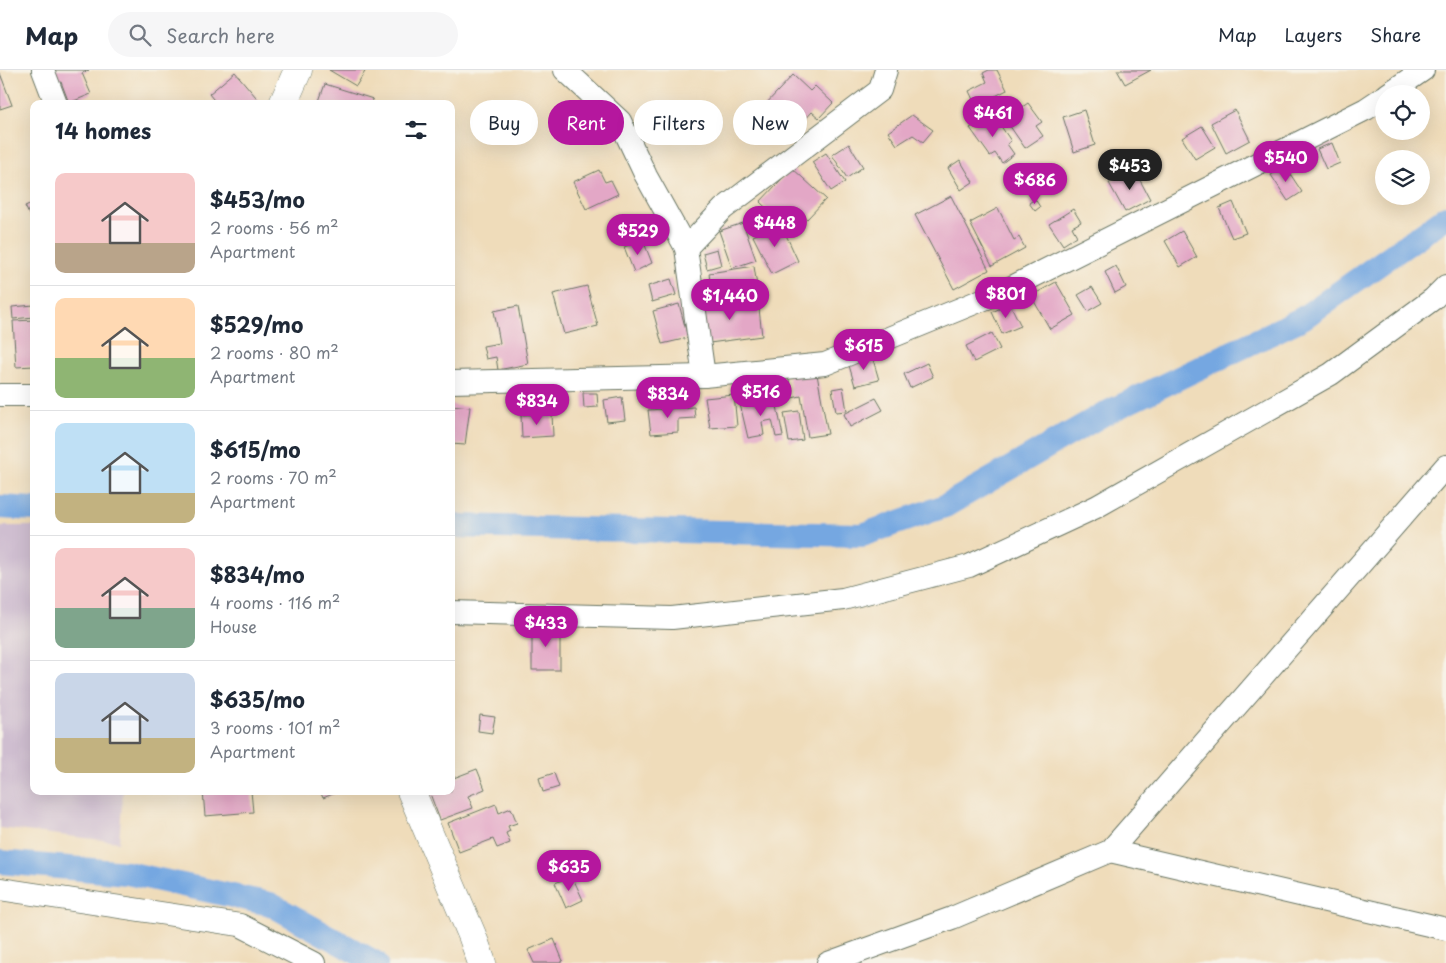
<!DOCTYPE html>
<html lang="en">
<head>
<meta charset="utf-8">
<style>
  :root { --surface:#fff; --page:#f6f6f7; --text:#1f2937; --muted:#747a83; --line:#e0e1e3; --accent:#b5179e }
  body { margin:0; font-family:"Playpen Sans",sans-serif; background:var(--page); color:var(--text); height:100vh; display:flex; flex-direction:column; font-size:19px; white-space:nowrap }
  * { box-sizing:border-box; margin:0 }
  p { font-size:16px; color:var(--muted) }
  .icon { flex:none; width:28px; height:28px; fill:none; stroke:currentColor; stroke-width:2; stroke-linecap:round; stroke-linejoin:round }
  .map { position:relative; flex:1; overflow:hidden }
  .side { position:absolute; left:30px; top:30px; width:425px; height:695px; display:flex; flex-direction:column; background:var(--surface); border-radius:10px; box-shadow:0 5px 20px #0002 }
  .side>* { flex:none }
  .top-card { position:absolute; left:470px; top:30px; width:475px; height:45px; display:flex; gap:10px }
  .fabs { position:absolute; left:1375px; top:15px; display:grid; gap:10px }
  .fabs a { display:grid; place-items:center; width:55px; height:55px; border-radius:50%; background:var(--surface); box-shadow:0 5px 20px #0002; font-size:25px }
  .price { position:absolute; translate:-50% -42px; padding:0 11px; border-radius:18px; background:var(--accent); color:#fff; font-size:16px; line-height:32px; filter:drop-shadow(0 1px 2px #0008) }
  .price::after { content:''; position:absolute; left:50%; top:30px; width:15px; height:11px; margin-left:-8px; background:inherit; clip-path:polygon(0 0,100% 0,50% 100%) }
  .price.active { background:#222; color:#fff }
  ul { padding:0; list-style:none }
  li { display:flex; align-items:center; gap:15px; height:125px; padding:0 25px }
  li+li { border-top:1px solid var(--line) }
  li span { display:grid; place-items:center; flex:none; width:140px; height:100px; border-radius:10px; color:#555 }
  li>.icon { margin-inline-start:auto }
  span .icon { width:60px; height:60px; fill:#fffc; stroke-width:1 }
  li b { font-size:21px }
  h2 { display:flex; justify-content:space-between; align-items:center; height:60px; padding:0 25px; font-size:21px }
  .chip { padding:0 18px; border-radius:22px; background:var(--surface); box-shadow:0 5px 20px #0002; font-size:18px; line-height:45px }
  .chip.active { background:var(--accent); color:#fff }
  header { display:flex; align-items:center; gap:30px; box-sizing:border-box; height:70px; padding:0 25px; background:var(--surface); border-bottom:1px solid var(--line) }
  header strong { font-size:24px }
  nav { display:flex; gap:28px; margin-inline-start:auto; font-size:18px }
  .search { width:350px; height:45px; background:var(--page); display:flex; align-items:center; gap:12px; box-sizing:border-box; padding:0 18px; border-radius:28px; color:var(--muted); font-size:19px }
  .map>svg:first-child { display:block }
  .industrial { fill:#cfbed0 }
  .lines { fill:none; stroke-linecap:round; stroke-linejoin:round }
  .canal { stroke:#75a7e1; stroke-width:24 }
  .building { fill:#e3a7c6 }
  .minor-casing { stroke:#687563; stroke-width:24 }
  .tertiary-casing { stroke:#687563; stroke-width:29 }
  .minor { stroke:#fff; stroke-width:22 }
  .tertiary { stroke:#fff; stroke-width:28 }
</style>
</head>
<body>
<header>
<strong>Map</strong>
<div class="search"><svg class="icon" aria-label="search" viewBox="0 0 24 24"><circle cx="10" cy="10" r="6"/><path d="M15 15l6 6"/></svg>Search here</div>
<nav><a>Map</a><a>Layers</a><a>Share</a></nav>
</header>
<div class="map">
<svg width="1446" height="893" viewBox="0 0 1446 893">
  <rect width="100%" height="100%" fill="#f7f3e8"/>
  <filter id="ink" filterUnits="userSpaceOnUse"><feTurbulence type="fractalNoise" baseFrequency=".02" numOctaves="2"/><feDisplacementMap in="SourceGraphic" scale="10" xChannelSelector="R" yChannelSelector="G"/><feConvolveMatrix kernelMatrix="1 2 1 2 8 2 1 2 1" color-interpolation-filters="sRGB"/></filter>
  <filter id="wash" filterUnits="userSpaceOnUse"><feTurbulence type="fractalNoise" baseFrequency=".0096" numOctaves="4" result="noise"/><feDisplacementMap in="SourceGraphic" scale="20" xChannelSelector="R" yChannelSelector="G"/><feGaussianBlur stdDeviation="1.12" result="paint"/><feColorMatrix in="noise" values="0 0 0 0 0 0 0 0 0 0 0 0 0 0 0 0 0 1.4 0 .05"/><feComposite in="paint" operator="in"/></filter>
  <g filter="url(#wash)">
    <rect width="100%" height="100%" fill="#efdcba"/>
    <polygon class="industrial" points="0,456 34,456 34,721 123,721 119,772 0,758"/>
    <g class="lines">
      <g class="canal">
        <polyline points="0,437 34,439"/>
        <polyline points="451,456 862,465 945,436 1102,345 1303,248 1446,147"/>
        <polyline points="0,792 127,803 270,834 376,893"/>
      </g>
    </g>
    <g id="blocks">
      <g class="building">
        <polygon points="51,0 89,0 82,3 91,24 69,33 61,12 57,14"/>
        <polygon points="329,0 366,0 356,16"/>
        <polygon points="989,0 997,0 1007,20 976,36 969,21 987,12 983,3"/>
        <polygon points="1117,0 1151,0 1125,14"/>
        <polygon points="235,2 261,33 260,34 217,34 209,24"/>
        <polygon points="0,3 12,35 0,39"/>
        <polygon points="793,5 810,21 815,16 833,33 819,48 812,42 792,64 763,37"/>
        <polygon points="325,14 373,29 372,34 318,34"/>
        <polygon points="1028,33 1042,52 1036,56 1043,66 1025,78 1005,49"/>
        <polygon points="1084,40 1095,75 1074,82 1063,47"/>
        <polygon points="1235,40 1250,70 1226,83 1211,53"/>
        <polygon points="992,43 1011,71 1007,74 1014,84 1002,93 995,83 990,86 970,58"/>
        <polygon points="912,45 933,60 923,72 913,65 897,75 888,62"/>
        <polygon points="1202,56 1215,77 1195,89 1182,68"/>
        <polygon points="1332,73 1340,93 1326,99 1317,79"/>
        <polygon points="849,74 863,97 847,108 832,85"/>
        <polygon points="826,83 845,112 831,121 812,92"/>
        <polygon points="960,90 973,112 961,120 948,98"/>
        <polygon points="1285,96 1302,122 1288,131 1271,105"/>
        <polygon points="792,98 826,129 807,149 796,139 782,153 760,132"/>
        <polygon points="1134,99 1150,129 1125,142 1109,113"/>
        <polygon points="599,100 605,112 611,110 618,124 586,139 573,112"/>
        <polygon points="951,126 989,200 954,219 915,145"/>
        <polygon points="1035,129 1040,137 1035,141 1029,133"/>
        <polygon points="34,132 34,155 25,136"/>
        <polygon points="1233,132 1246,163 1232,168 1219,138"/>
        <polygon points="998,138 1014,170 1019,167 1025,178 992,196 970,153"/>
        <polygon points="1073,139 1081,152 1072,157 1077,166 1063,175 1049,154"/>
        <polygon points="771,152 773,158 781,154 798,191 772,204 753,166 764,161 762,156"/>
        <polygon points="743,153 756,190 732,198 719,161"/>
        <polygon points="1182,161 1197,187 1180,197 1165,171"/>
        <polygon points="643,170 652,193 634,202 624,177"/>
        <polygon points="717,179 721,195 707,199 703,183"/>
        <polygon points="754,196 758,223 712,229 709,203"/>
        <polygon points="1116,196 1126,217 1115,223 1105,202"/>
        <polygon points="671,209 676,225 652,232 648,216"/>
        <polygon points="1056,212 1075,245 1050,259 1031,226"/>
        <polygon points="587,216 598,256 564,264 553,224"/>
        <polygon points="1092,217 1102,233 1088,241 1078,225"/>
        <polygon points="758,229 762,266 702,274 698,236"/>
        <polygon points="679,234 688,268 662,274 653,241"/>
        <polygon points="1010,234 1021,256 1002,264 992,242"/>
        <polygon points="34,235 34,247 13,249 12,237"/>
        <polygon points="518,236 528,294 498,300 496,287 486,289 483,276 500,273 494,241"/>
        <polygon points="34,250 34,296 16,297 13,251"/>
        <polygon points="992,263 1000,279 974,292 966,276"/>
        <polygon points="872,286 879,310 855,316 848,292"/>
        <polygon points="927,293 933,307 910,318 904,304"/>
        <polygon points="816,299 828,364 808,367 801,326 792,328 788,303"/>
        <polygon points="843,317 847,341 836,342 832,319"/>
        <polygon points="583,323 597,323 598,337 584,338"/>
        <polygon points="734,325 737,356 710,358 705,328"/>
        <polygon points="622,327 625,350 607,352 604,330"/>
        <polygon points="876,328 883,340 850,357 844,344"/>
        <polygon points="764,329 765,333 776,331 783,366 776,367 772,350 762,352 764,365 748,368 740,334"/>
        <polygon points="451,335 470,337 465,375 451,374"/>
        <polygon points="694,337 695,348 678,349 678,362 651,364 648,340"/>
        <polygon points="799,341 803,370 789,372 784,343"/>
        <polygon points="552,343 553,366 522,368 521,345"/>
        <rect x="532" y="556" width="28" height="44"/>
        <polygon points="480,645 495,647 492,663 478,661"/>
        <polygon points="477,699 485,719 468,726 473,738 440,750 429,721 451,721 451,709"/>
        <polygon points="554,703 559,717 543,722 539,708"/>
        <polygon points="203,721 251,721 253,742 205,746"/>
        <polygon points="320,721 340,721 323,728"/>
        <polygon points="496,734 499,743 511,738 517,753 508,756 510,761 506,763 510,773 497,778 493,769 459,782 448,753"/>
        <polygon points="572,806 583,830 566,838 555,813"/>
        <polygon points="554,869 563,891 560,893 534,893 528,880"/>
      </g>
    </g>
  </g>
  <g filter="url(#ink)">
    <use href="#blocks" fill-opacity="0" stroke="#687563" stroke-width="1"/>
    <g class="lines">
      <defs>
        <g id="minor">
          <polyline points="43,0 56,34"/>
          <polyline points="565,0 620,51 646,106 686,178 704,306"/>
          <polyline points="1388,24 1423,0"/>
          <polyline points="686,178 723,139 880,20 886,0"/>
          <polyline points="451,312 704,306 825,294 1004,221 1366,39 1384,27"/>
          <polyline points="0,325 34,325"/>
          <polyline points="451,542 672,548 843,529 969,496 1096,437 1331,304 1433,229 1446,216"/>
          <polyline points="1110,781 1446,859"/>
          <polyline points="0,819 240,855 314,893"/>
          <polyline points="828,893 952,848 1110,781 1446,396"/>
        </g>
        <g id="tertiary">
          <polyline points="283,34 298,0"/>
          <polyline points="411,721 472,865 482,893"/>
        </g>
      </defs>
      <use href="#minor" class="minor-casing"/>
      <use href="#tertiary" class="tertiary-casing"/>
      <use href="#minor" class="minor"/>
      <use href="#tertiary" class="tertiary"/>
    </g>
  </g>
</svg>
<div class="fabs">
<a><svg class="icon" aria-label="locate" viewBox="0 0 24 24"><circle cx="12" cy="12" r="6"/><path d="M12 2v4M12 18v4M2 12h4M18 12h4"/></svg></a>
<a><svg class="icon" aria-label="layers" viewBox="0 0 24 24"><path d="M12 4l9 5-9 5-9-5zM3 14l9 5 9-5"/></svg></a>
</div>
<b class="price" style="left:993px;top:68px">$461</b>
<b class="price" style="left:1286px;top:113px">$540</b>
<b class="price active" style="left:1130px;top:121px">$453</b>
<b class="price" style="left:1035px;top:135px">$686</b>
<b class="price" style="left:775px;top:178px">$448</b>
<b class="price" style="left:638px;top:186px">$529</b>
<b class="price" style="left:1006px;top:249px">$801</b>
<b class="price" style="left:730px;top:251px">$1,440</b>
<b class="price" style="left:864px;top:301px">$615</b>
<b class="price" style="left:761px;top:347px">$516</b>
<b class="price" style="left:668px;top:349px">$834</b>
<b class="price" style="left:537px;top:356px">$834</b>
<b class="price" style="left:546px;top:578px">$433</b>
<b class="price" style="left:569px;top:822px">$635</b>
<div class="top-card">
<a class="chip">Buy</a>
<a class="chip active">Rent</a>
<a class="chip">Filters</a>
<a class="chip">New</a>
</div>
<section class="side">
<h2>14 homes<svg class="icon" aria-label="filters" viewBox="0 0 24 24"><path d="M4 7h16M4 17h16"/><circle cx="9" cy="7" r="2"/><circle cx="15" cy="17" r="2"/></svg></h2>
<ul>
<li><span style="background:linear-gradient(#f6c9c9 70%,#b9a48a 0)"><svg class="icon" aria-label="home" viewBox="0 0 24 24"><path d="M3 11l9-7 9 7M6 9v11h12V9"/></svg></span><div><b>$453/mo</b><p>2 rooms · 56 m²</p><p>Apartment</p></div></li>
<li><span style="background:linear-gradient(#ffd9b3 60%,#8fb573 0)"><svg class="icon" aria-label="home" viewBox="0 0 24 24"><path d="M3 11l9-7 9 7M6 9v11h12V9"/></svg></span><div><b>$529/mo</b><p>2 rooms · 80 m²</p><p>Apartment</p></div></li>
<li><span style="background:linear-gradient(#bfe0f5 70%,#c2b280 0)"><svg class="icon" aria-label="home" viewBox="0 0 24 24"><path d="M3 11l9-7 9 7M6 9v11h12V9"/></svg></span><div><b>$615/mo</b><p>2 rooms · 70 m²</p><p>Apartment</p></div></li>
<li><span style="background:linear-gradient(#f6c9c9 60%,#7fa58c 0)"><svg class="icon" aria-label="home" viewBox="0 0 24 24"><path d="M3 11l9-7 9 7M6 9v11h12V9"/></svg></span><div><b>$834/mo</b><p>4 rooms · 116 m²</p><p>House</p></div></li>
<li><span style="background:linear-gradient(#c9d6e8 65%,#c2b280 0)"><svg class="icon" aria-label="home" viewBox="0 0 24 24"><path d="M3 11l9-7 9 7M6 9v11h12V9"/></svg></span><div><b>$635/mo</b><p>3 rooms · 101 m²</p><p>Apartment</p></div></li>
</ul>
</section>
</div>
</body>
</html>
